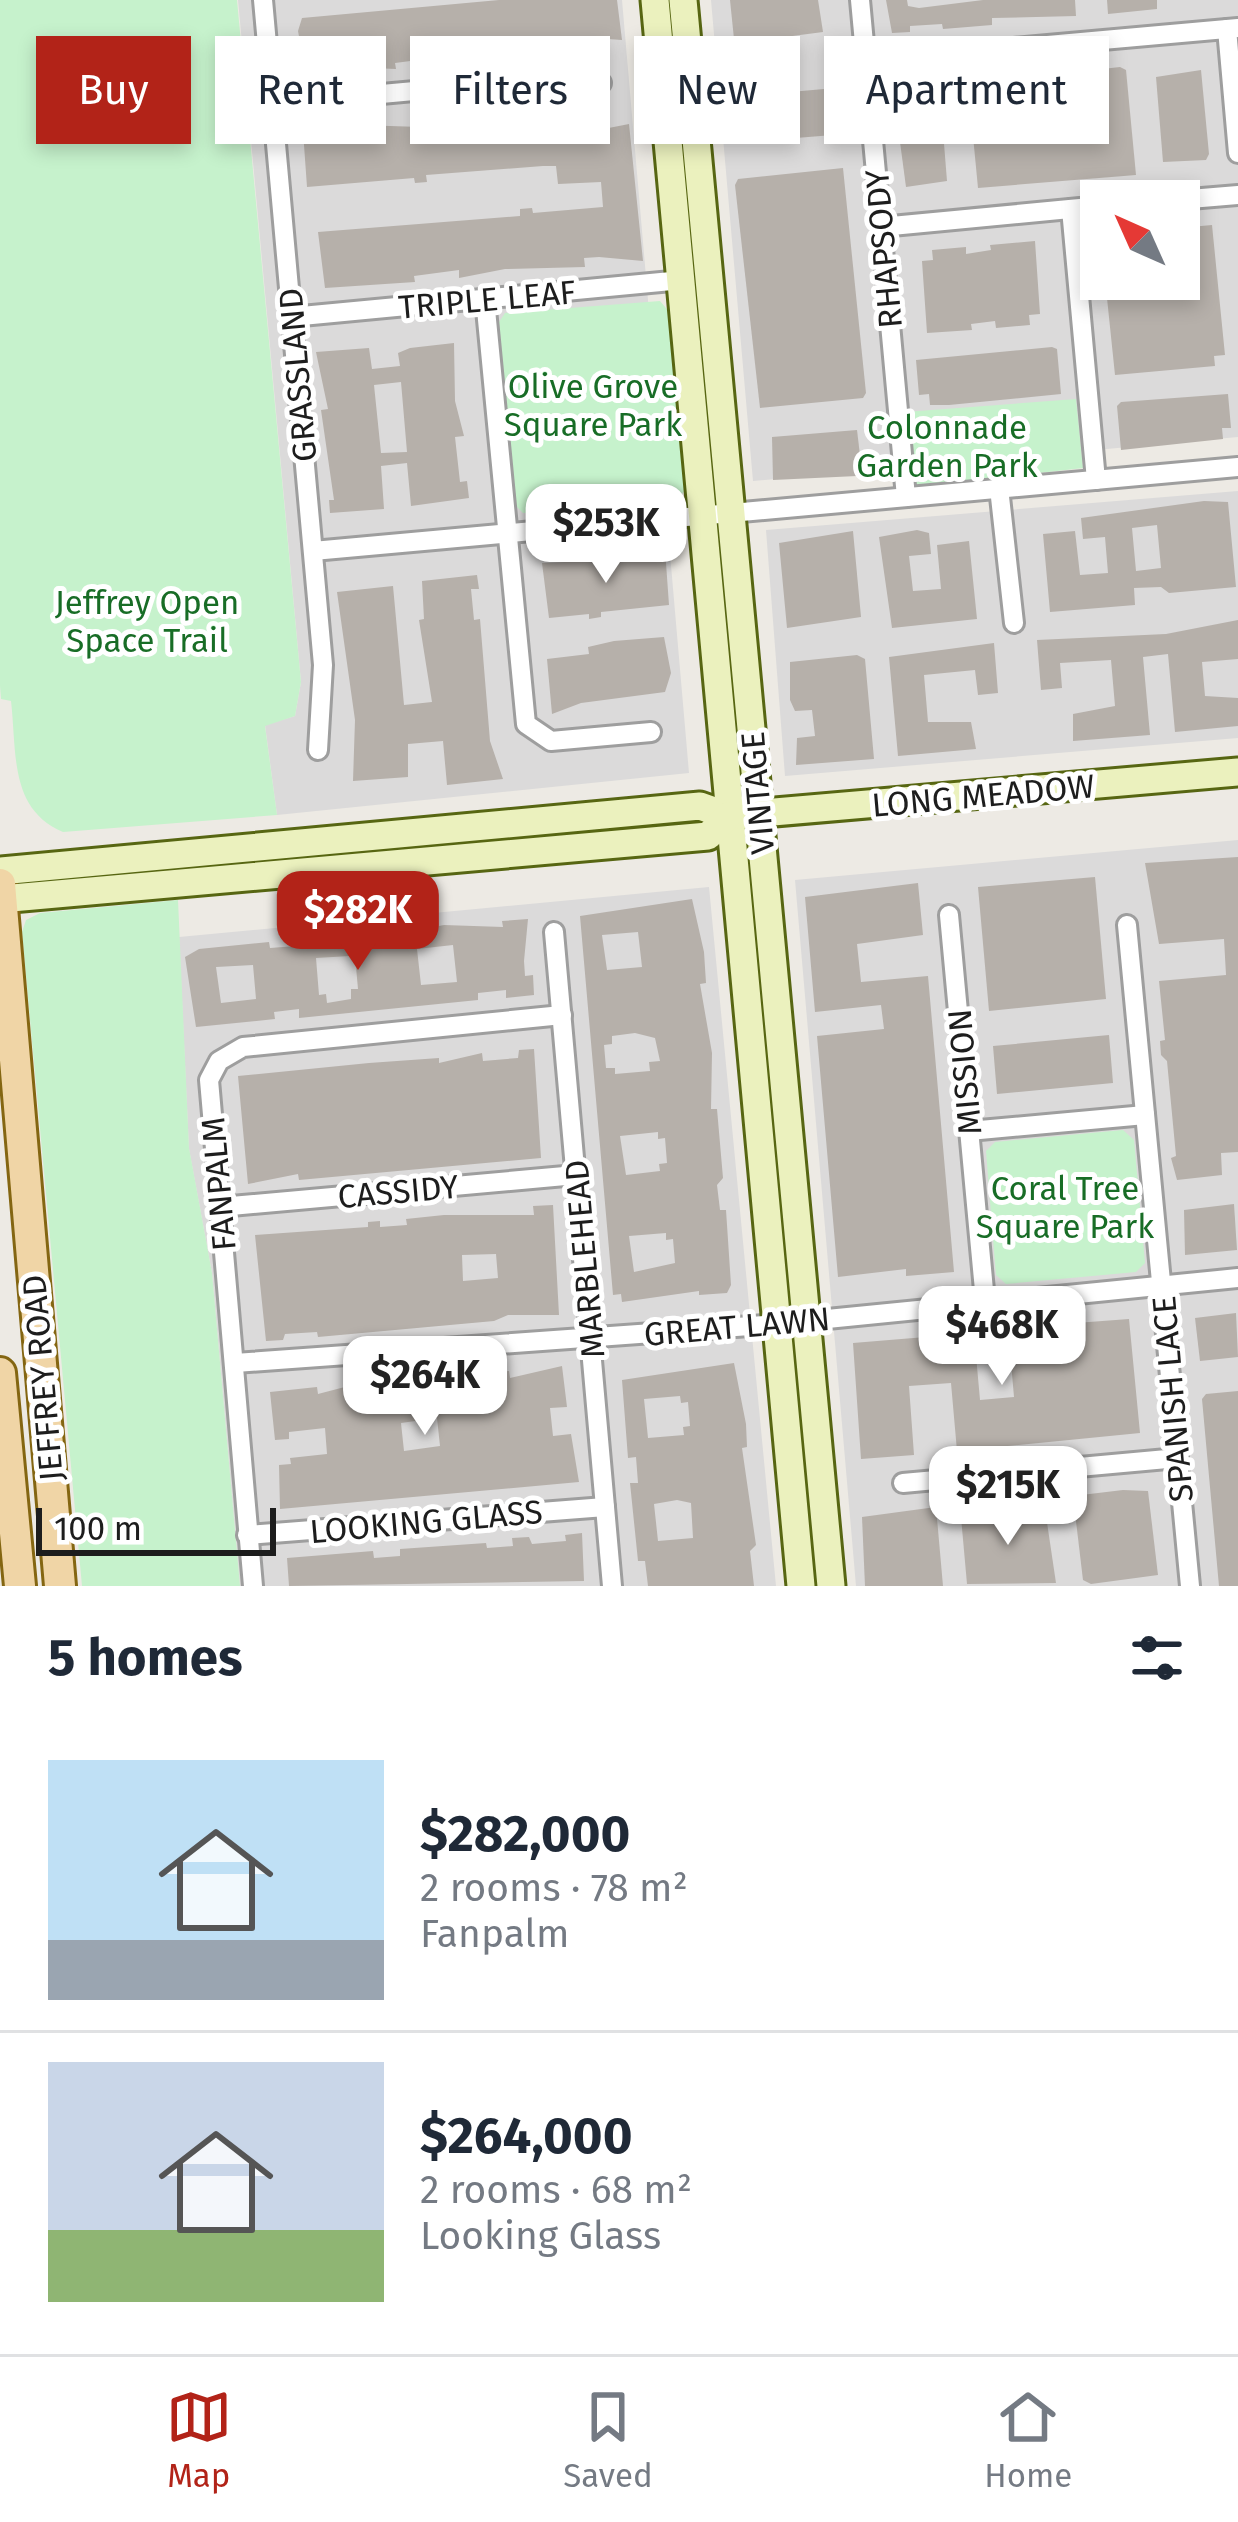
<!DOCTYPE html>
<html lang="en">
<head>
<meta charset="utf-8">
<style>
  :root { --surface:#fff; --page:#f6f6f7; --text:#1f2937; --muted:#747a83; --line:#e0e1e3; --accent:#b22318 }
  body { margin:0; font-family:"Fira Sans",sans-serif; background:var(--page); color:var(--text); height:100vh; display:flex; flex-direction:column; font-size:45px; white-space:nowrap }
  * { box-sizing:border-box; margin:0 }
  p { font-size:39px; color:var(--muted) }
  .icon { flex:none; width:66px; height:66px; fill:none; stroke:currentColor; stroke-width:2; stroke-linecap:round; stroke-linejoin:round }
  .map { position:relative; height:1586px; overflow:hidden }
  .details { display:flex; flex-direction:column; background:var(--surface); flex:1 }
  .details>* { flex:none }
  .hud { position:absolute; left:36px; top:36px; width:1167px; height:108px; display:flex; gap:24px }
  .needle { width:78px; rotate:315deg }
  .tools { position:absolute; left:1080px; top:180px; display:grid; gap:24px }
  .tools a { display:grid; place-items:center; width:120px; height:120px; border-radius:0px; background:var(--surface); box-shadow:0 6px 18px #0003; font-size:60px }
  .scale { position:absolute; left:36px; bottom:30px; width:240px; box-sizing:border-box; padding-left:12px; border:6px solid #1d1d1d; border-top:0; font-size:33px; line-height:42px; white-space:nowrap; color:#1d1d1d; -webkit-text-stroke:9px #fff; paint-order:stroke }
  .price { position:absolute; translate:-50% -102px; padding:0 27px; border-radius:24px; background:#fff; color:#222; font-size:39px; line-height:78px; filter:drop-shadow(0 3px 6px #0008) }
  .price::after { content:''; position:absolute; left:50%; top:72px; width:36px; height:27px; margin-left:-18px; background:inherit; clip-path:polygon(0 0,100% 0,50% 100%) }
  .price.selected { background:var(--accent); color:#fff }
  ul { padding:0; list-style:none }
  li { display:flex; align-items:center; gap:36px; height:300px; padding:0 48px }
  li+li { border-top:3px solid var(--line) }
  li span { display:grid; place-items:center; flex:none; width:336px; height:240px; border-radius:0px; color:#555 }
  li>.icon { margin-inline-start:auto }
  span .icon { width:144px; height:144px; fill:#fffc; stroke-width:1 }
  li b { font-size:51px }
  h2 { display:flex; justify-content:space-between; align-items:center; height:144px; padding:0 48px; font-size:51px }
  .chip { padding:0 42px; border-radius:0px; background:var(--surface); box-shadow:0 6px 18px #0003; font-size:42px; line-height:108px }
  .chip.selected { background:var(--accent); color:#fff }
  .dock { display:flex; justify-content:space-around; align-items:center; height:168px; border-top:3px solid var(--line); background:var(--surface); font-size:33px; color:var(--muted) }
  .dock a { display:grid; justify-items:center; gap:6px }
  .dock .selected { color:var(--accent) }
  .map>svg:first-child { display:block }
  .residential { fill:#dbdada; fill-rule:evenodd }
  .park { fill:#c6f2cc }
  .building { fill:#b6b0aa; fill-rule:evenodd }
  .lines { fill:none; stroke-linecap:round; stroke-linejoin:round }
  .street-casing { stroke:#9e9e9e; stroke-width:24 }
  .secondary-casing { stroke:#576612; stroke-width:33 }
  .primary-casing { stroke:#846612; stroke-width:36 }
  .street { stroke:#fff; stroke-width:18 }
  .secondary { stroke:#ebf1be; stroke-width:27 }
  .primary { stroke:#f0d5a6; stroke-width:30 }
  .labels { text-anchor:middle; stroke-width:10; stroke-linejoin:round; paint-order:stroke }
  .street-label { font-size:33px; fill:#1d1d1d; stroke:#fff }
  .park-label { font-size:33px; fill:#186d26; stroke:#fff }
</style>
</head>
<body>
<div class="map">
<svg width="1238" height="1586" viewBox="0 0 1238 1586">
  <rect width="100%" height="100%" fill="#edeae4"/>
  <g class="residential">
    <polygon points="238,0 622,0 689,773 277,815 265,725 295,716 301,682"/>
    <path d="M711,0H1238V437L753,481ZM1101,201H1179V279H1101Z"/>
    <polygon points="1238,491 1238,738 785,776 766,530"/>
    <polygon points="1238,840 1238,1586 856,1586 795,880"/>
    <polygon points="709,887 776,1586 240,1586 212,1273 189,1149 179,937"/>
  </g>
  <g class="park">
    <path d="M0,0H237L301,682L295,716L265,726L277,815L63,832C9,809 17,753 11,701L1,699L0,686Z"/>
    <polygon points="660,301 671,314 687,489 672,503 523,513 515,505 499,322 505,313"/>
    <polygon points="1076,399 1083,468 909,488 905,412"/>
    <polygon points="178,900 189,1148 212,1273 240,1586 82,1586 22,932 26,920 40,913"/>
    <polygon points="1123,1130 1134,1140 1145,1263 1136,1272 1006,1284 996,1275 986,1151 995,1142"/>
  </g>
  <g class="building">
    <polygon points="499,0 617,0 622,40 579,37 579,43 565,44 566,52 418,60 395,63 396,69 349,67 306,74 298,31 302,18"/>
    <polygon points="730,0 818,0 823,32 739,43 734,39"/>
    <polygon points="886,0 907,0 908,6 919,8 983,0 1075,0 1076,16 992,18 992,25 943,29 942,24 910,26 910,32 892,33"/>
    <polygon points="1107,0 1157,0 1157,9 1108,14"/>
    <polygon points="1120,67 1126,70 1136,175 978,188 968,84"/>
    <polygon points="1201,70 1209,154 1206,160 1163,162 1156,77"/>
    <polygon points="824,89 830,92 833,135 746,142 740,100 745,96"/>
    <polygon points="940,94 947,181 906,187 894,97"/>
    <polygon points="540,109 542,131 567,129 568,136 629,124 643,261 599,257 584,258 585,267 505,269 459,278 459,270 414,276 415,282 325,288 318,232 520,216 520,209 532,208 533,213 603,207 601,182 558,184 556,166 543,166 426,175 427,182 415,183 414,178 307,187 303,131 334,135 360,133 359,125 421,127 450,124 450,117 465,116 466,121"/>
    <polygon points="843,168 866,393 863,398 760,408 735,185 738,179"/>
    <polygon points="1212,225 1225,355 1214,356 1215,366 1115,375 1105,279 1179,279 1179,228"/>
    <polygon points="1035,241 1040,314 1029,315 1030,325 996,328 995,321 971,324 972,330 927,333 922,261 933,260 932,250 966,247 966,254 991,250 990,245"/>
    <path d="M454,343L455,401L464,436L455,437L460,482L467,481L469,498L411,506L407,463L381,466L384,509L330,513L329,500H334L321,410L328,409L316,352L369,348L372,369L400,366L398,353L410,348ZM401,382L407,452L381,453L374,385Z"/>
    <polygon points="1052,347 1057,349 1061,394 949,405 930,405 929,394 919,395 916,360"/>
    <polygon points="1228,394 1231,428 1222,428 1223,439 1121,450 1117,406 1121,402"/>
    <polygon points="857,430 862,472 857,476 773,480 772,437"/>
    <path d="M1204,501L1228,502L1236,587L1169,593L1161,587L1134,588L1135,605L1050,612L1043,534L1075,531L1080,575L1108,573L1105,537L1083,539L1081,518ZM1157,525L1161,568L1136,571L1132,528Z"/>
    <polygon points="917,530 929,533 931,554 909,556 913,591 941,589 937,545 969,541 977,619 892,628 879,537"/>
    <polygon points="853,531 861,617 787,628 779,543"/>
    <polygon points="665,549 669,605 601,612 601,617 589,619 589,614 549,618 542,563 652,558 651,551"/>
    <polygon points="477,575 479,589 471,589 474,620 480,619 490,741 503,779 447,785 443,741 408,744 408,777 353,781 355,720 337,592 393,586 404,705 432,702 419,620 424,619 422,581"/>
    <polygon points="1238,620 1238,659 1202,662 1205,696 1238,698 1238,726 1175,732 1168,654 1143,657 1150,735 1073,741 1073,714 1115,706 1111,660 1060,663 1062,688 1041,690 1037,640 1166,634"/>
    <polygon points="664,637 671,673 665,692 581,703 552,714 547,659 589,654 588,647 614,641"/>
    <polygon points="994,643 998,693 978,695 975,670 924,675 928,722 971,722 976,749 898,756 889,657"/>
    <polygon points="857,655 865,659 874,759 796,765 797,738 815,736 812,710 795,711 790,700 790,662"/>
    <polygon points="1238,857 1238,1152 1221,1153 1222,1175 1177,1180 1171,1158 1176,1156 1167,1061 1161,1055 1160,1041 1165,1040 1159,981 1226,975 1224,939 1159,944 1145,863"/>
    <polygon points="1095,877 1106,999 989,1011 978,887"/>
    <polygon points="918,883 923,935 857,944 861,982 928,976 954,1272 906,1276 906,1269 838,1277 817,1036 884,1029 881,1005 815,1012 805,897"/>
    <path d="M692,899L704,952L706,983L700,984L712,1053L711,1109H717L723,1178L717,1185L720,1210H726L731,1285L727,1293L699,1295V1291L622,1302L621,1294L613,1295L580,916ZM638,932L642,967L607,970L602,935ZM635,1033L655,1038L660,1061L649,1062L650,1071L615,1074V1068H606L604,1045L612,1044V1036ZM658,1132V1139L665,1138L667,1163L659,1164L660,1171L626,1175L620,1136ZM666,1233V1240L673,1239L675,1263L634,1272L629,1236Z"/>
    <path d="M528,919L524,961L525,976L533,975L534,995L506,998V990L478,993V1000L299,1018V1009L274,1012L275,1019L196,1027L185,957L199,949L269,942L270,948L296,946L301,938L371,932L372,939L444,925L503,927L502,921ZM453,945L457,982L421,985L417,949ZM350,956H355L358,989H351V999L327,1003L326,994L319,995L316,958ZM253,965L256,999L221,1003L216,967Z"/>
    <polygon points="1109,1035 1113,1083 997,1094 993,1046"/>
    <polygon points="534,1049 541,1158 299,1180 298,1174 248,1184 238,1076 369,1063 439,1058 439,1063 482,1053 483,1061 518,1058 519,1050"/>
    <polygon points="1234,1204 1237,1250 1185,1255 1184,1210"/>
    <path d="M553,1205L559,1315H508L494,1321L318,1337L317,1332L285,1334L283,1340L266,1341L255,1235L368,1227V1222L380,1221V1227L407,1225L406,1219L444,1215H534L533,1206ZM496,1254L498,1278L463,1281L462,1255Z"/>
    <polygon points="1236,1313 1238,1357 1200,1361 1195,1318"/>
    <polygon points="1129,1319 1140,1433 957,1451 951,1383 909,1386 914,1455 861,1459 853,1343 974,1333 980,1400 1014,1397 1008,1328"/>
    <path d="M734,1363L746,1424L747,1447L742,1448L756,1545L750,1551L754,1586H648L645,1561H638L630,1483H638L636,1457L628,1458L622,1380ZM680,1396L681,1403L688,1402L690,1426L683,1427L684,1435L648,1438L644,1399ZM677,1500L691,1503L693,1538L658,1541L654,1504Z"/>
    <path d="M562,1366L567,1407L550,1408L553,1436L571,1434L579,1482L280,1509L279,1465L291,1464L290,1458L327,1454L325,1428L289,1432V1439L275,1440L270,1392L317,1387L318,1394L360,1383L509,1371L510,1378ZM437,1418L440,1446L404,1451L401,1423Z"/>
    <polygon points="1238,1391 1238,1586 1219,1586 1202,1399 1206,1394"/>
    <polygon points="1123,1490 1148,1491 1158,1575 1091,1584 1083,1580 1073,1496"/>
    <polygon points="936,1507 943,1586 865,1586 862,1517"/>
    <polygon points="1045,1509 1056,1583 967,1584 961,1517"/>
    <polygon points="582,1533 584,1581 289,1586 287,1558 373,1551 374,1558 400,1556 400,1549 486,1543 487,1548 513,1546 512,1538 529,1537 532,1544 566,1541 565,1535"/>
  </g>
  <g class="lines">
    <defs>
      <g id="street">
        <polyline points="263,0 323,665 318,750"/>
        <polyline points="860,0 906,497"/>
        <polyline points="1227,29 1238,153"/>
        <polyline points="866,61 1238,28"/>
        <polyline points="272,104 524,81 601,83"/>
        <polyline points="1166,201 1238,195"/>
        <polyline points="1071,209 1096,480"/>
        <polyline points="881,227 1101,206"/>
        <polyline points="485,299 526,724 551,741 651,732"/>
        <polyline points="291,317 682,280"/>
        <polyline points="999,488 1014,623"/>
        <polyline points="313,551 1238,467"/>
        <polyline points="949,915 985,1301"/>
        <polyline points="1127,925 1190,1586"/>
        <polyline points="554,932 612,1586"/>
        <polyline points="969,1131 1145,1115"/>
        <polyline points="220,1207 576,1175"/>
        <polyline points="235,1363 777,1324 1238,1278"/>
        <polyline points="903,1483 1178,1458"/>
        <polyline points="247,1535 605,1507"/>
        <polyline points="253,1586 209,1080 219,1061 243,1047 562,1015"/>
      </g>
      <g id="secondary">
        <polyline points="655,0 801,1586"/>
        <polyline points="683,0 831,1586"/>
        <polyline points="0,871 700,806 728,816 1238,772"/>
        <polyline points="0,899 708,836 728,816"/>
      </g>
      <g id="primary">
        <polyline points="0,884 60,1586"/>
        <polyline points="0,1373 20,1586"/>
      </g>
    </defs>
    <use href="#street" class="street-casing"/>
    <use href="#secondary" class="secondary-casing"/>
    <use href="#primary" class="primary-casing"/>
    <use href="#street" class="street"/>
    <use href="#secondary" class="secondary"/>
    <use href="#primary" class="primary"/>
  </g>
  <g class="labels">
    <g class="street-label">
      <text transform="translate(883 249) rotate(-95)" y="12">RHAPSODY</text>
      <text transform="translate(487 299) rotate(-5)" y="12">TRIPLE LEAF</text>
      <text transform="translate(297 375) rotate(-95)" y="12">GRASSLAND</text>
      <text transform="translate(757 793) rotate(-95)" y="12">VINTAGE</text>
      <text transform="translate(983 795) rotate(-5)" y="12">LONG MEADOW</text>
      <text transform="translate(964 1072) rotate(-95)" y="12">MISSION</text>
      <text transform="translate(218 1184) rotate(-95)" y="12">FANPALM</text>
      <text transform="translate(398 1191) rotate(-5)" y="12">CASSIDY</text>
      <text transform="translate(584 1259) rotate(-95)" y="12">MARBLEHEAD</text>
      <text transform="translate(737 1326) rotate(-5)" y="12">GREAT LAWN</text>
      <text transform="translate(42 1378) rotate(-95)" y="12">JEFFREY ROAD</text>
      <text transform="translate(1172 1399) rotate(-95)" y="12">SPANISH LACE</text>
      <text transform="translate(426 1521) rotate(-5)" y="12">LOOKING GLASS</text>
    </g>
    <g class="park-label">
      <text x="593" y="398">Olive Grove<tspan x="593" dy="38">Square Park</tspan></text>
      <text x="947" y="439">Colonnade<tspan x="947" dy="38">Garden Park</tspan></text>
      <text x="147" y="614">Jeffrey Open<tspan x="147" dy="38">Space Trail</tspan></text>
      <text x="1065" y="1200">Coral Tree<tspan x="1065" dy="38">Square Park</tspan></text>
    </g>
  </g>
</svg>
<div class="tools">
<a><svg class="needle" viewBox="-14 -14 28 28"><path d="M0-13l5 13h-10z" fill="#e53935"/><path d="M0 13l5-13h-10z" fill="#747a83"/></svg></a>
</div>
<div class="scale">100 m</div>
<b class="price" style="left:606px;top:586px">$253K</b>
<b class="price selected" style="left:358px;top:973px">$282K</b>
<b class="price" style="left:1002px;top:1388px">$468K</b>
<b class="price" style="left:425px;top:1438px">$264K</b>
<b class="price" style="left:1008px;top:1548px">$215K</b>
<div class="hud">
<a class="chip selected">Buy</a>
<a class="chip">Rent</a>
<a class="chip">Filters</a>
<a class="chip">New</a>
<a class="chip">Apartment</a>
</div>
</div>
<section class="details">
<h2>5 homes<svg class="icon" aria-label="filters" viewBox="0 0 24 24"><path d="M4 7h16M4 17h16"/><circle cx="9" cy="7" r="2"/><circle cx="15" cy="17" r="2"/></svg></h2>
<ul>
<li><span style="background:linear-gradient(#bfe0f5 75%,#9aa5b1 0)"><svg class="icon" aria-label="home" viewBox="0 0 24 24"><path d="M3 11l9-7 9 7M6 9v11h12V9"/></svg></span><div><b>$282,000</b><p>2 rooms · 78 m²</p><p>Fanpalm</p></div></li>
<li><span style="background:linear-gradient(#c9d6e8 70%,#8fb573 0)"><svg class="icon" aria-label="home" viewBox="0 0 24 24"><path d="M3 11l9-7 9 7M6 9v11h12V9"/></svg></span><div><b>$264,000</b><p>2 rooms · 68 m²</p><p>Looking Glass</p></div></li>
</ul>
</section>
<nav class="dock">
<a class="selected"><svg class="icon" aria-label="map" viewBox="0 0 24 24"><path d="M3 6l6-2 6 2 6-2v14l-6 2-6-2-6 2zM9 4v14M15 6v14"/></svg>Map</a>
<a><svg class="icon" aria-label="saved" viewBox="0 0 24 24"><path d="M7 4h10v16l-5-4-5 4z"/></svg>Saved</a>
<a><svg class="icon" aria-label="home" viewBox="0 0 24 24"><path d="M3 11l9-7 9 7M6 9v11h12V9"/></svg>Home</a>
</nav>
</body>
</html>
